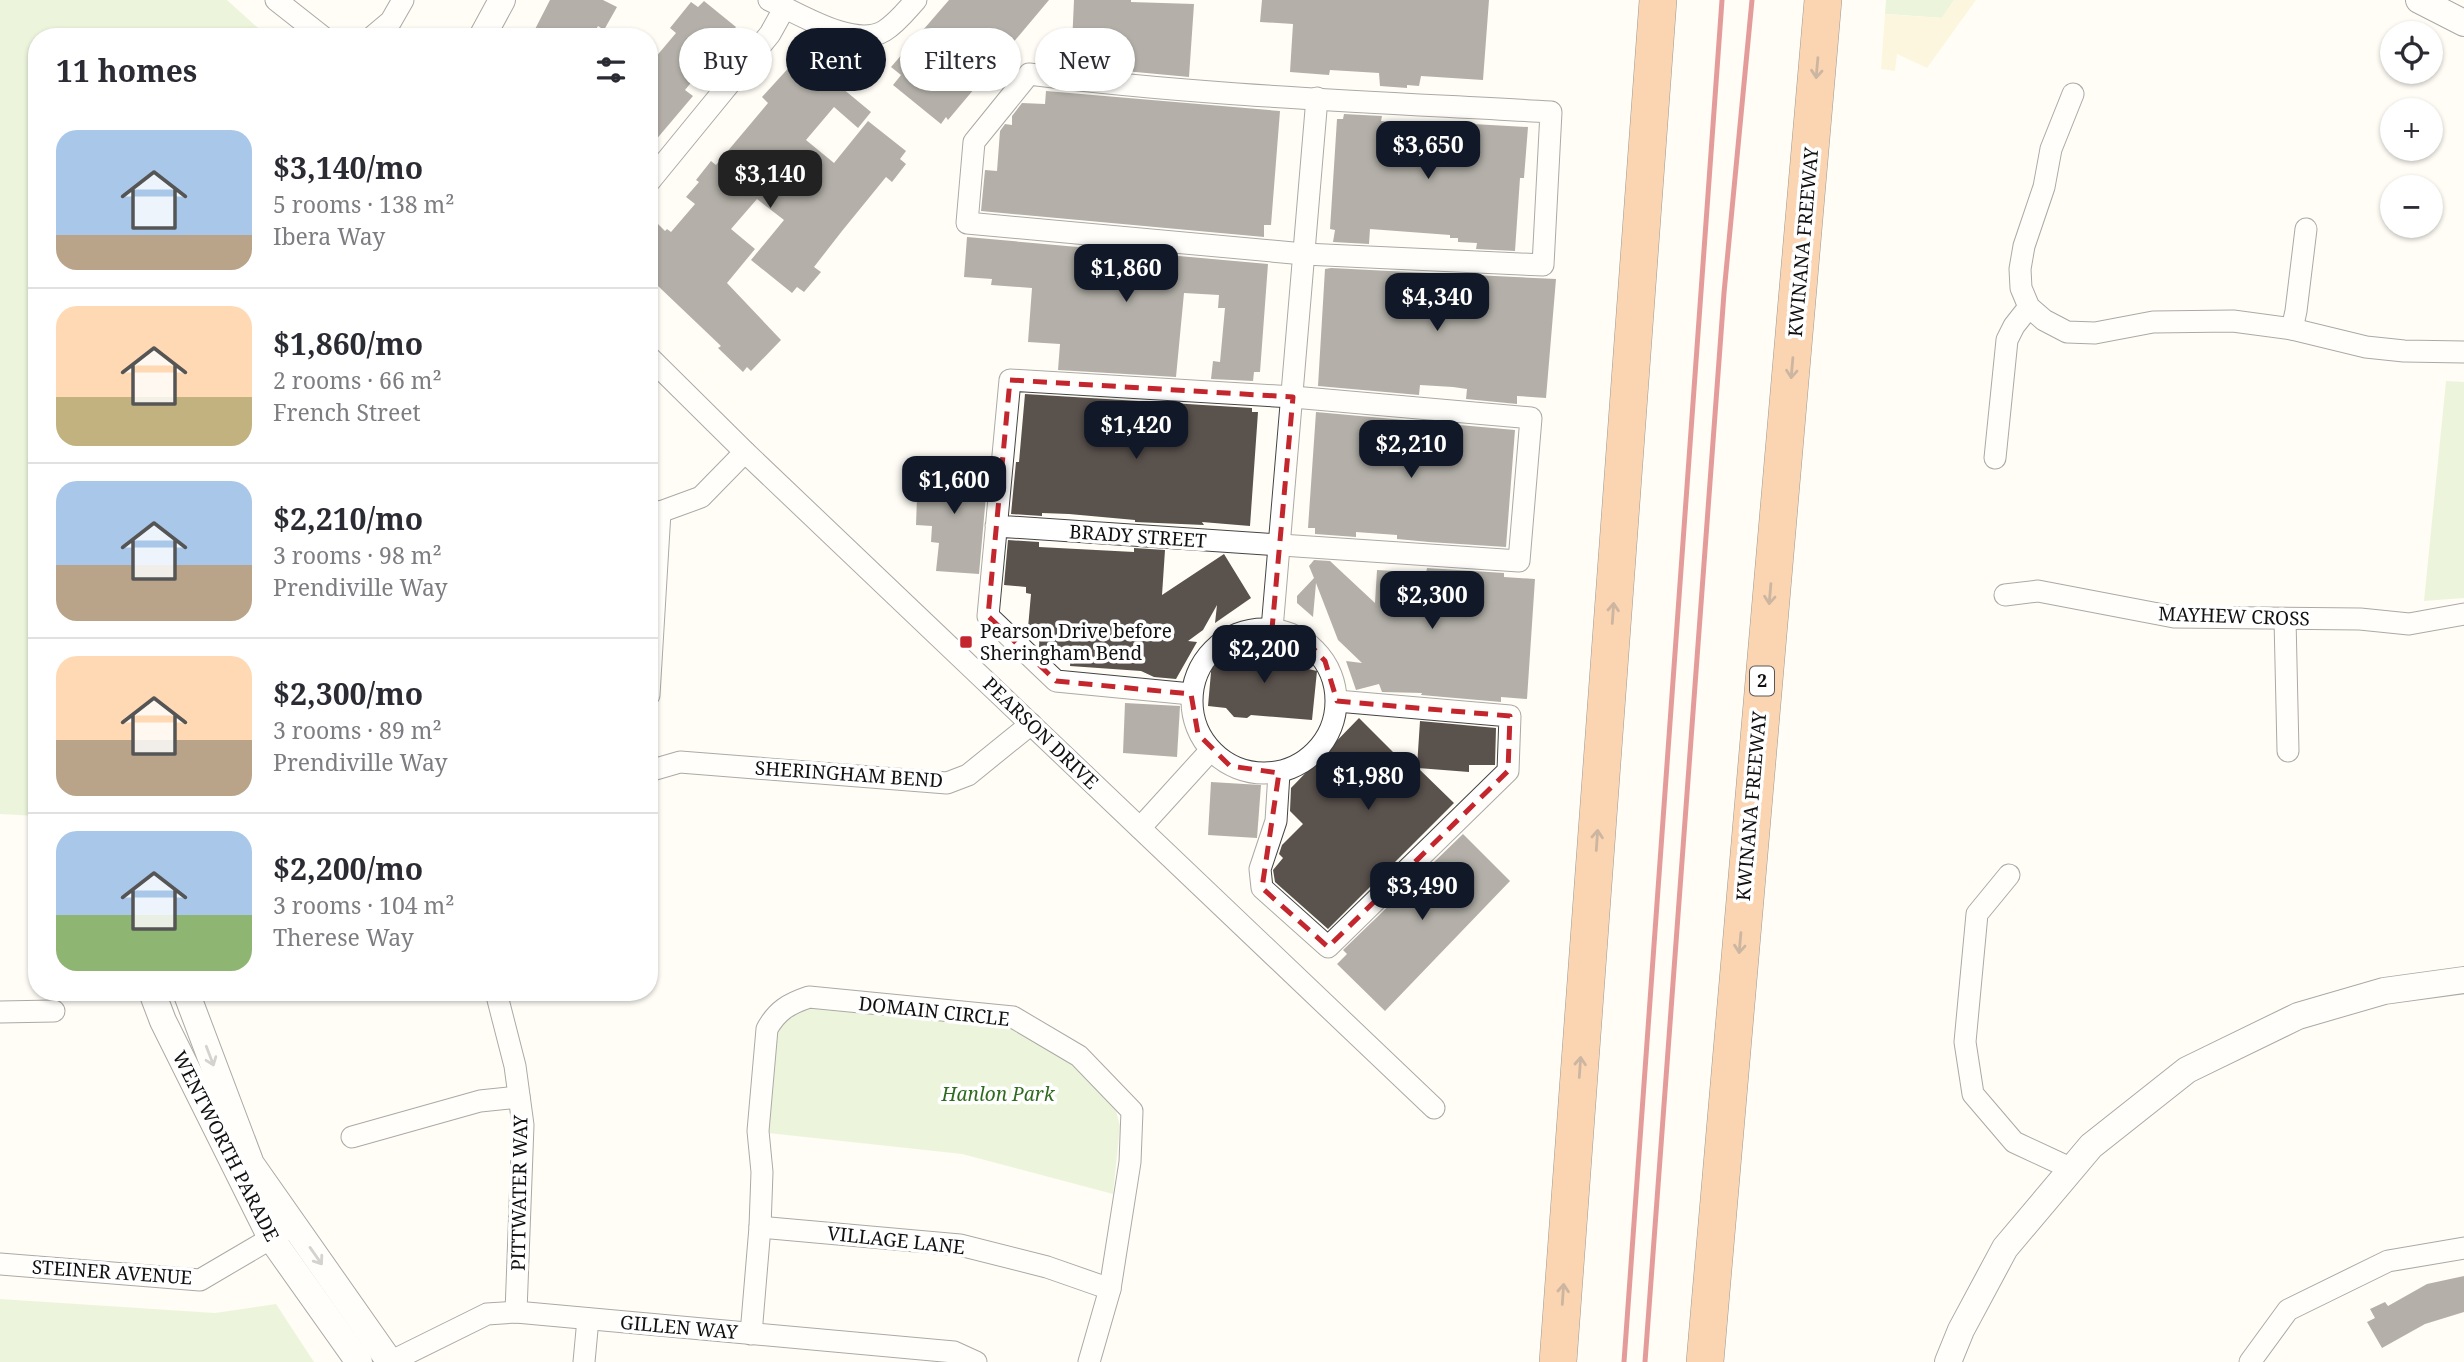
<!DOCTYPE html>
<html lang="en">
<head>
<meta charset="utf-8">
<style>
  :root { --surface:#fff; --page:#f2f2f3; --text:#2b2b33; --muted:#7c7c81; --line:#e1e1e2; --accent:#111827 }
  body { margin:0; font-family:"Noto Serif",serif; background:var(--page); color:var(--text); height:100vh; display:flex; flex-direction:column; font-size:26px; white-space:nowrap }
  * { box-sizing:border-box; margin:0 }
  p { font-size:23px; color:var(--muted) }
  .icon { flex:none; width:38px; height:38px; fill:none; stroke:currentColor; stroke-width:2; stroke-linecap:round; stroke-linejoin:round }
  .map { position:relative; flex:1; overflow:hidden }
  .details { position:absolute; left:28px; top:28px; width:630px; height:973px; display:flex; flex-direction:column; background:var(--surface); border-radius:28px; box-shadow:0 2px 5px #0004 }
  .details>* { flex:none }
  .top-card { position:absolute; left:679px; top:28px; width:665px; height:63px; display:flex; gap:14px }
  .controls { position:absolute; left:2380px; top:21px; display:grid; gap:14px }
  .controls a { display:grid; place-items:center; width:63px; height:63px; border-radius:50%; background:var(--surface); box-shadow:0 2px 5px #0004; font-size:35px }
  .price { position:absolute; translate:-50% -60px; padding:0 16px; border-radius:14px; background:var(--accent); color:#fff; font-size:23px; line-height:46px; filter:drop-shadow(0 2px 4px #0008) }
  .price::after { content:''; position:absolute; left:50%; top:42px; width:21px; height:16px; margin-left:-10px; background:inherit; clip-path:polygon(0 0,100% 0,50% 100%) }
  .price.selected { background:#222; color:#fff }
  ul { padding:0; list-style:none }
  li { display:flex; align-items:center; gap:21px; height:175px; padding:0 28px }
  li+li { border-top:2px solid var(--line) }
  li span { display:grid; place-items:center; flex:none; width:196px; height:140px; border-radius:21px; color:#555 }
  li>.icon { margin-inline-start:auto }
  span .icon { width:84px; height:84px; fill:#fffc; stroke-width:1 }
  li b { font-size:30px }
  h2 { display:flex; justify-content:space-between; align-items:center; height:84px; padding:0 28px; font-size:30px }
  .tag { padding:0 24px; border-radius:32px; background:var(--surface); box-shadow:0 2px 5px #0004; font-size:24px; line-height:63px }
  .tag.selected { background:var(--accent); color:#fff }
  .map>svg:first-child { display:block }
  .green { fill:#d5ebbd }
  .sand { fill:#fbeec1 }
  .building { fill:#5a524d }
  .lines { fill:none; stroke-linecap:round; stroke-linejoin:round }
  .minor-casing { stroke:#444; stroke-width:23 }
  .tertiary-casing { stroke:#444; stroke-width:28 }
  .motorway-casing { stroke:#222; stroke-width:38 }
  .minor { stroke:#fff; stroke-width:21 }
  .tertiary { stroke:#fff; stroke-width:26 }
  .motorway { stroke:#f5a25d; stroke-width:37 }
  .rail { stroke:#c4262e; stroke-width:5 }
  .oneway { stroke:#8e613b }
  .oneway2 { stroke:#a0a0a0 }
  .marked { fill:none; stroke:#c4262e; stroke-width:5; stroke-dasharray:14 9; stroke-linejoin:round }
  .poi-dot { fill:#c4262e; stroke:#fff; stroke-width:2.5 }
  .labels { text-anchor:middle; stroke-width:7; stroke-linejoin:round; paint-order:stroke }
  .shield { fill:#fff; stroke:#585858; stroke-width:2 }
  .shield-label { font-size:18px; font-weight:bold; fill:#111 }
  .street-label { font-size:19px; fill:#111; stroke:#fff }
  .poi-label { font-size:19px; fill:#111; stroke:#fff; text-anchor:start }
  .park-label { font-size:19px; font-style:italic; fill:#2f6b1f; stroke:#fff }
</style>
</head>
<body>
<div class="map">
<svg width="2464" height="1362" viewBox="0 0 2464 1362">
  <rect width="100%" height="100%" fill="#fffdf5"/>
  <g class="green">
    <polygon points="0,0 227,0 268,37 37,37 37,816 0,814"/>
    <polygon points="1886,0 1954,0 1942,18 1885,14"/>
    <polygon points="2446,381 2464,382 2464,598 2424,601"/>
    <polygon points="808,1007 996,1024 1023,1031 1045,1041 1107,1097 1116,1111 1120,1126 1113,1194 962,1154 768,1133 774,1038 787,1016"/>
    <polygon points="0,1299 215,1313 276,1304 314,1362 0,1362"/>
  </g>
  <polygon class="sand" points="1954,0 1976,0 1927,68 1897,54 1895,71 1881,69 1885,14 1942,18"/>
  <g class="building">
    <polygon points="550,0 603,0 617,7 604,30 598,26 592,37 531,37"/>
    <polygon points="949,0 1049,0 948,120 946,117 941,124 893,85 901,75 891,67"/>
    <polygon points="1074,0 1131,0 1131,2 1194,4 1189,77 1071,66"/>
    <polygon points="1262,0 1489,0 1483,80 1421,76 1419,86 1407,85 1407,88 1380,86 1379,73 1330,70 1329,75 1290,72 1293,24 1260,22"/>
    <polygon points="704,1 736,27 685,90 693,96 649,148 649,65 676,33 670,28 691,2 698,7"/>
    <polygon points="794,62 804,71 807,67 815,74 819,69 871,112 858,128 834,107 806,140 834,163 868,121 906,151 900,159 906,164 892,182 886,177 842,231 814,267 821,272 804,292 797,287 792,293 751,260 784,220 757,199 731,229 755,249 727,283 781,340 751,371 747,367 743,372 718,348 721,346 658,286 649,295 649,215 665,231 667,229 671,232 695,204 686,197 699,182 696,180 711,161 716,165 763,109 768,103 762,97"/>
    <polygon points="1046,91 1280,111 1271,225 1264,225 1264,237 981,211 985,170 997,171 1000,131 1005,124 1012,125 1012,116 1022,103 1045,104"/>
    <polygon points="1344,114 1382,116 1381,121 1438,126 1473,127 1473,124 1528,127 1524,178 1520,178 1515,251 1476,249 1477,243 1458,242 1458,238 1450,238 1450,235 1370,229 1369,244 1333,242 1335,230 1330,229 1337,119 1343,119"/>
    <polygon points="967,237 1268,264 1260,372 1254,372 1253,381 1211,379 1213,361 1220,362 1225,308 1218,308 1219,295 1184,293 1176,377 1058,370 1060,344 1028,342 1032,288 991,285 992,279 964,277"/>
    <polygon points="1331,268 1429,273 1428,276 1461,278 1474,278 1474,275 1556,279 1546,398 1517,396 1517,404 1466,399 1467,389 1453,387 1420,385 1419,395 1318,386 1325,269"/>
    <polygon points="1025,394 1252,408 1252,412 1258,412 1250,526 1202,522 1204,525 1135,522 1135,520 1069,514 1042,513 1042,516 1011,514 1016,462 1019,462"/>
    <polygon points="1316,412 1515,430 1506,547 1429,542 1397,539 1397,535 1356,532 1356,537 1315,534 1315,528 1308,528"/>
    <polygon points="918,469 988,473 979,574 936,571 939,543 931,542 932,526 916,525"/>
    <polygon points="1008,540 1039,542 1039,547 1134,552 1134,548 1165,550 1162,595 1224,554 1251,598 1215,623 1217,605 1203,630 1188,641 1197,642 1176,679 1154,677 1141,671 1070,666 1071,654 1045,652 1039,647 1040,629 1028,628 1031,594 1026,593 1026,587 1004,585"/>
    <polygon points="1314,560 1330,561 1375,603 1377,570 1426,573 1427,568 1504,573 1504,577 1535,579 1527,699 1501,697 1501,702 1421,695 1422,693 1382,692 1379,684 1356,690 1346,661 1362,663 1338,640 1316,583 1313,617 1297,603 1297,596 1314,578 1309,566"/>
    <polygon points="1250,646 1289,649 1289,656 1305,658 1304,668 1317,671 1312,720 1251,715 1247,718 1234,717 1226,708 1208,706 1212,661 1240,664 1241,653 1249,654"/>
    <polygon points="1125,703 1180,706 1177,757 1123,753"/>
    <polygon points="1359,718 1415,774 1410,760 1417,767 1420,721 1496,728 1495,765 1469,765 1469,772 1418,768 1454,803 1328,929 1275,882 1273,870 1283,858 1279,854 1282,845 1303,824 1290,811 1291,788"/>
    <polygon points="1211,782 1261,785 1257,838 1208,835"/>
    <polygon points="1463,834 1510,881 1385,1011 1337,964 1347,954 1343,950"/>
    <polygon points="2464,1276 2464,1312 2425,1324 2382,1348 2367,1322 2375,1318 2370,1309 2385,1302 2388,1306 2427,1284"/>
  </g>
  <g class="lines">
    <defs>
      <g id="minor">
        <polyline points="276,0 323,37"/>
        <path d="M769,0C798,13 854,49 884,31C897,23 906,11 916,0"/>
        <polyline points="372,37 391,21 403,0"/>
        <path d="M1029,74C1202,96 1377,102 1551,112L1543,265L1304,254L967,223L974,142Z"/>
        <polyline points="2073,94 2051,149 2044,187 2024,246 2020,269 2021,288 2029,307 2044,320 2067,332 2095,333 2153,322 2233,321 2292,329 2366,347 2404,351 2464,352"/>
        <polyline points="649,182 770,34 785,7"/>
        <polyline points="2292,329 2296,311 2306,229"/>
        <polyline points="649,357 745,452 1434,1108"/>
        <polyline points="1995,458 2007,340 2014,326 2029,307"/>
        <polyline points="649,511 660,512 701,497 745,452"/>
        <polyline points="996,526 1519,561 1531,418 1293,397 1010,380 988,616 1056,681 1191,694"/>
        <polyline points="2005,595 2038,591 2174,617 2360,619 2409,624 2464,614"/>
        <polyline points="2285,619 2288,751"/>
        <circle cx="1264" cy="701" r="72"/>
        <polyline points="1272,629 1317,98"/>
        <polyline points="649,695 660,512"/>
        <polyline points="649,771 680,762 947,783 968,775 1031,724"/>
        <polyline points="1279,773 1276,821 1260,869 1262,888 1328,947 1508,771 1510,716 1337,701"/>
        <polyline points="1140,828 1210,751"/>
        <polyline points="2009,875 1977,914 1965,1042 1973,1094 2014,1142 2072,1169"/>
        <polyline points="496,992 515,1066 523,1125 516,1312"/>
        <polyline points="0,1012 54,1011"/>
        <polyline points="352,1137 480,1101 519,1097"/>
        <polyline points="760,1227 960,1245 1047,1267 1110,1289"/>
        <polyline points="0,1264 200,1280 285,1230"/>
        <path d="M751,1334L760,1227L762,1172L758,1131L767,1029C777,1011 788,1004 809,997L1013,1017L1079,1056L1132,1111L1130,1162L1110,1289L1089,1362"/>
        <polyline points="390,1362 487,1314 516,1312 954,1352 976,1362"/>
        <polyline points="584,1362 588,1319"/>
        <polyline points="2250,1362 2288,1310 2388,1261 2464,1248"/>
      </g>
      <g id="tertiary">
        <polyline points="2419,0 2464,23"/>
        <polyline points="482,37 502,0"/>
        <polyline points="152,992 163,1021 271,1238 359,1362"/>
        <polyline points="186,992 251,1164 390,1362"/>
        <polyline points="1948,1362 1961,1330 2005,1248 2091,1146 2187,1070 2298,1016 2384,991 2464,980"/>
      </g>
      <g id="motorway">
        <polyline points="1558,1362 1658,0"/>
        <polyline points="1705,1362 1823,0"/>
      </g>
    </defs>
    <use href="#minor" class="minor-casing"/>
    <use href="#tertiary" class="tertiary-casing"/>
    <use href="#motorway" class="motorway-casing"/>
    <use href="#minor" class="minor"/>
    <use href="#tertiary" class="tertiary"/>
    <use href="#motorway" class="motorway"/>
    <g class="rail">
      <polyline points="1624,1362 1722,0"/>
      <polyline points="1645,1362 1724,293 1752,0"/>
    </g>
  </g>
  <defs><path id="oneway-shaft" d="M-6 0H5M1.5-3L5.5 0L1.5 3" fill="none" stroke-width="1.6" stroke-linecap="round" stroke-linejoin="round" transform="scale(1.75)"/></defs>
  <g class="oneway">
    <use href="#oneway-shaft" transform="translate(1817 68) rotate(95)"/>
    <use href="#oneway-shaft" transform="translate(1792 368) rotate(95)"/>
    <use href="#oneway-shaft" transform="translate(1770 594) rotate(95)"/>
    <use href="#oneway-shaft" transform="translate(1613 613) rotate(-86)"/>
    <use href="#oneway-shaft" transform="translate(1597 840) rotate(-86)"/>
    <use href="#oneway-shaft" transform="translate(1740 943) rotate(95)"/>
    <use href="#oneway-shaft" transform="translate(1580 1067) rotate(-86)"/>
    <use href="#oneway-shaft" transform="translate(1563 1294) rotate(-86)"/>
  </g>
  <g class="oneway2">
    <use href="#oneway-shaft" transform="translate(210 1056) rotate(69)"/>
    <use href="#oneway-shaft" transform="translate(316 1256) rotate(55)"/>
  </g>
  <path d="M0 0H2464V1362H0ZM1010,380L1293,397L1272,629L1310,645L1325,661L1337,701L1510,716L1508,771L1328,947L1262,888L1279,773L1230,766L1198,734L1191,694L1056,681L988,616Z" fill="#fffdf5" fill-opacity=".55" fill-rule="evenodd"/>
  <path class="marked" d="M1010,380L1293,397L1272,629L1310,645L1325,661L1337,701L1510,716L1508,771L1328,947L1262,888L1279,773L1230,766L1198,734L1191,694L1056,681L988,616Z"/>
  <rect class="poi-dot" x="959" y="635" width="14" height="14" rx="3.5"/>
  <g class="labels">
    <rect class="shield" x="1750" y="666.5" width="24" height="29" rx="5"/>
    <g class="shield-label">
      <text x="1762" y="687">2</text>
    </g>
    <g class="street-label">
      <text transform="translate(1803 242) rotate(-85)" y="7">KWINANA FREEWAY</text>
      <text transform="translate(1138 536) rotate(4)" y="7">BRADY STREET</text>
      <text transform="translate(2234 616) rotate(2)" y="7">MAYHEW CROSS</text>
      <text transform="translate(1041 733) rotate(44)" y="7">PEARSON DRIVE</text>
      <text transform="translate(849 774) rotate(4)" y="7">SHERINGHAM BEND</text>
      <text transform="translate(1751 806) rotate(-85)" y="7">KWINANA FREEWAY</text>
      <text transform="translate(934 1011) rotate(6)" y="7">DOMAIN CIRCLE</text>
      <text transform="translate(226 1146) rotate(63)" y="7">WENTWORTH PARADE</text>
      <text transform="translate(519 1193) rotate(-89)" y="7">PITTWATER WAY</text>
      <text transform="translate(896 1240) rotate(6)" y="7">VILLAGE LANE</text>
      <text transform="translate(112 1272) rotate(4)" y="7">STEINER AVENUE</text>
      <text transform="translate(679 1327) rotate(5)" y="7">GILLEN WAY</text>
    </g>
    <g class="poi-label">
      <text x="980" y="638">Pearson Drive before<tspan x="980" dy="22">Sheringham Bend</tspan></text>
    </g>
    <g class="park-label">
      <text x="998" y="1101">Hanlon Park</text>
    </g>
  </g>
</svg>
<div class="controls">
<a><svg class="icon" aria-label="locate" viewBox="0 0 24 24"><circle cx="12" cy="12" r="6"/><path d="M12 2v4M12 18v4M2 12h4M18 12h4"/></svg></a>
<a>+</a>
<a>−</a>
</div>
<b class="price" style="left:1428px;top:181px">$3,650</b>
<b class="price selected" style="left:770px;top:210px">$3,140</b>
<b class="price" style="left:1126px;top:304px">$1,860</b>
<b class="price" style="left:1437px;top:333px">$4,340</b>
<b class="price" style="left:1136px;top:461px">$1,420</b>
<b class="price" style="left:1411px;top:480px">$2,210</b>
<b class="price" style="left:954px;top:516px">$1,600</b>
<b class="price" style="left:1432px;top:631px">$2,300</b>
<b class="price" style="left:1264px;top:685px">$2,200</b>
<b class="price" style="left:1368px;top:812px">$1,980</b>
<b class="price" style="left:1422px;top:922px">$3,490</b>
<div class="top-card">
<a class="tag">Buy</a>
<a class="tag selected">Rent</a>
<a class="tag">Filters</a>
<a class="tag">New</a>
</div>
<section class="details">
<h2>11 homes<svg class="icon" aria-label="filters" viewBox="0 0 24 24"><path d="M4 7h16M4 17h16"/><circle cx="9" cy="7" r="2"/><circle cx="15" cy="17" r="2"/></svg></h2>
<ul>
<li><span style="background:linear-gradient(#a9c7e8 75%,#b9a48a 0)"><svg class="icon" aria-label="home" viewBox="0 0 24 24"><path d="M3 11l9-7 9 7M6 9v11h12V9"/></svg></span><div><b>$3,140/mo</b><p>5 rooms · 138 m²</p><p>Ibera Way</p></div></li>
<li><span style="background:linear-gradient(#ffd9b3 65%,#c2b280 0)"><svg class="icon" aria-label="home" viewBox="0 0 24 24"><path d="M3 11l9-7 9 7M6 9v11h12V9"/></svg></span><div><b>$1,860/mo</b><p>2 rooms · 66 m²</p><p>French Street</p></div></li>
<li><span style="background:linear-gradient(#a9c7e8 60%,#b9a48a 0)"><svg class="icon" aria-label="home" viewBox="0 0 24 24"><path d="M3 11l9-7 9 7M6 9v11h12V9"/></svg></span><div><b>$2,210/mo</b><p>3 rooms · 98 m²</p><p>Prendiville Way</p></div></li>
<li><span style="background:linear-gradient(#ffd9b3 60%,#b9a48a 0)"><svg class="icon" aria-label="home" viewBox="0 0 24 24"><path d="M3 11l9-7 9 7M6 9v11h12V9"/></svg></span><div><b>$2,300/mo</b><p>3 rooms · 89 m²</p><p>Prendiville Way</p></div></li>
<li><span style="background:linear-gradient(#a9c7e8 60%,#8fb573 0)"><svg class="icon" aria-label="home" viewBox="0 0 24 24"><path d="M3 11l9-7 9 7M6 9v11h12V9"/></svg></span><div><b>$2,200/mo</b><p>3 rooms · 104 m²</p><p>Therese Way</p></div></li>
</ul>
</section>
</div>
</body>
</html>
